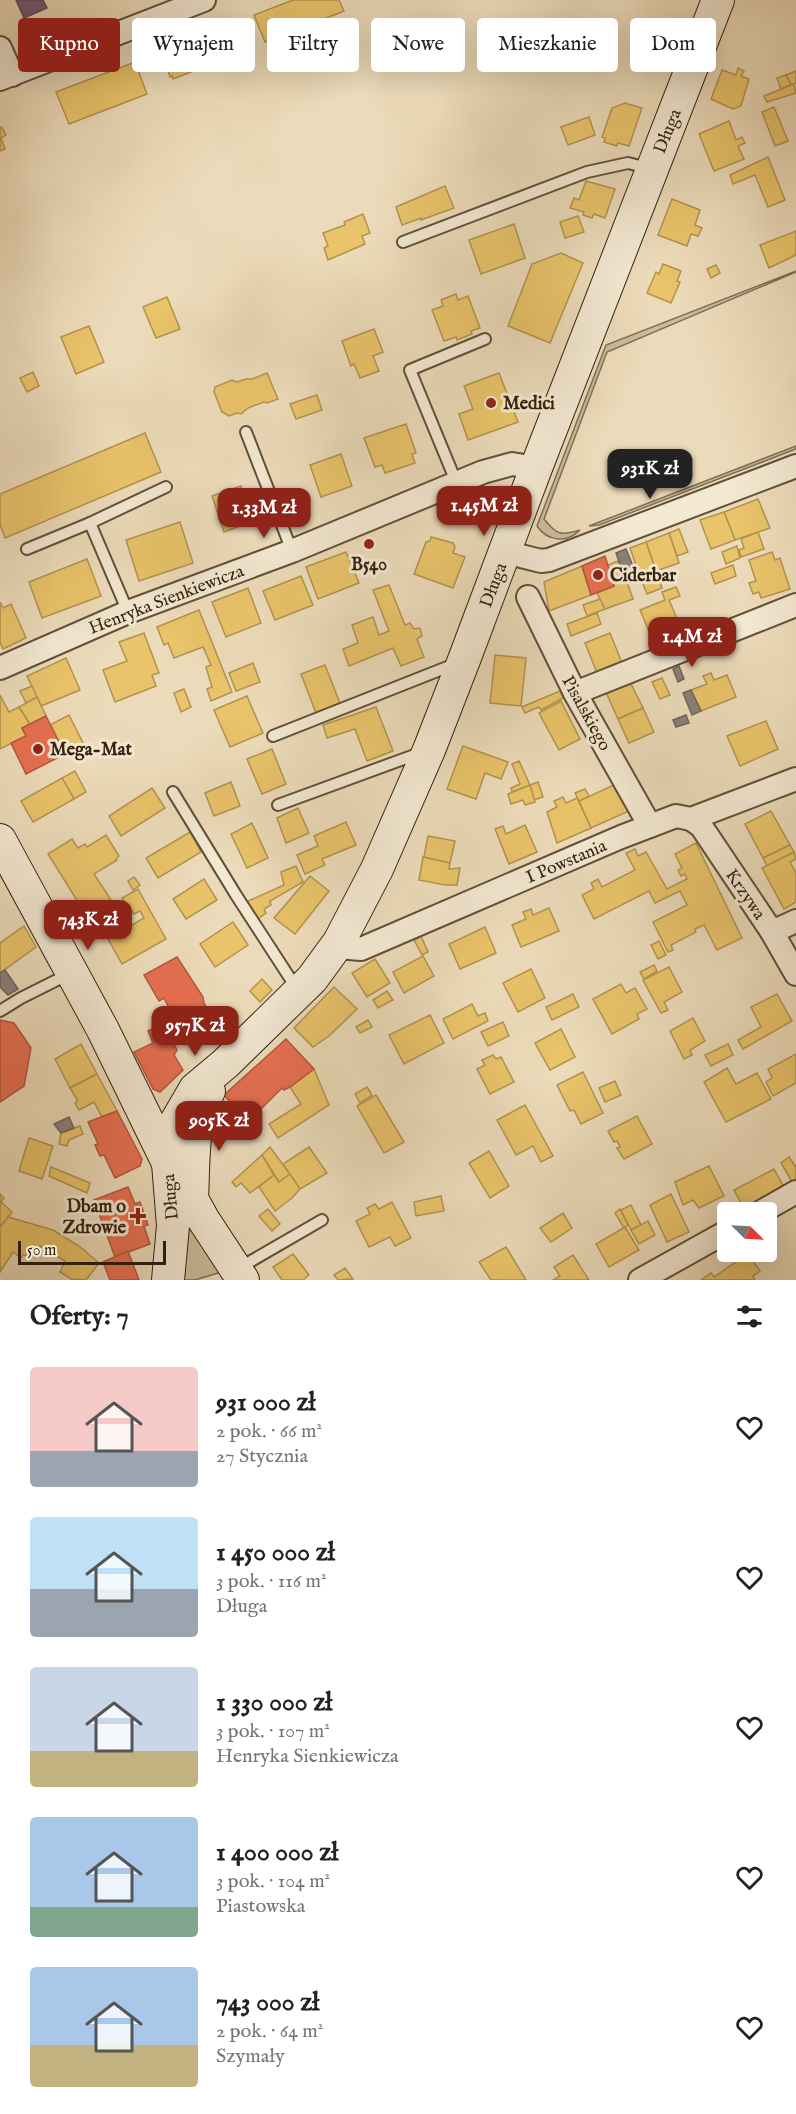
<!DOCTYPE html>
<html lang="pl">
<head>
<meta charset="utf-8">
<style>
  :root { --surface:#fff; --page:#f6f6f6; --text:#222; --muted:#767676; --accent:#8f2418 }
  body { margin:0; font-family:"IM FELL English",serif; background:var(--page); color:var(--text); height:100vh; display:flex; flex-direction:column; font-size:22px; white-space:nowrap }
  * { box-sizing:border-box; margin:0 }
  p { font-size:20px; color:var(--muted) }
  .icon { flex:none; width:33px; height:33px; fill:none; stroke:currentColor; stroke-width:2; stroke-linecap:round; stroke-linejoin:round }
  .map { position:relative; height:1280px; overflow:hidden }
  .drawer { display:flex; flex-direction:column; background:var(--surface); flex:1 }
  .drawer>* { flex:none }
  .hud { position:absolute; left:18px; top:18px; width:760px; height:54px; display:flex; gap:12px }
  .needle { width:39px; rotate:114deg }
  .buttons { position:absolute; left:717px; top:1202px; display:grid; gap:12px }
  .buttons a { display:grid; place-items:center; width:60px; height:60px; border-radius:6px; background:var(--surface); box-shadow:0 6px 24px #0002; font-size:30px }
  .scale { position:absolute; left:18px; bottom:15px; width:148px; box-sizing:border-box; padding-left:6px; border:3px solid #32220d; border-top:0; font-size:16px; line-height:21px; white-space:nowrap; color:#32220d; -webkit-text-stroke:4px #f3e8d2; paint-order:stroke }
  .price { position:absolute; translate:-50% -51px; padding:0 14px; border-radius:12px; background:var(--accent); color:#fff; font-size:20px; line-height:39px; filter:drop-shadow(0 2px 3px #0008) }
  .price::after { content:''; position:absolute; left:50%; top:36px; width:18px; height:14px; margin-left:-9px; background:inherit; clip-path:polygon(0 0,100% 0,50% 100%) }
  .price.on { background:#222; color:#fff }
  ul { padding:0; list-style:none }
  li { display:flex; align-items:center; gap:18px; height:150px; padding:0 30px }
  li span { display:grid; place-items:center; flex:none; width:168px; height:120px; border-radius:6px; color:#555 }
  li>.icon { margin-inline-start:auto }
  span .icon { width:72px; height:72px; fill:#fffc; stroke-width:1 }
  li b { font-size:26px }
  h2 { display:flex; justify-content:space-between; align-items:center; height:72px; padding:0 30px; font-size:26px }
  .tag { padding:0 21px; border-radius:6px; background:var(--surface); box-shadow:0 6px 24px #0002; font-size:21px; line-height:54px }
  .tag.on { background:var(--accent); color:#fff }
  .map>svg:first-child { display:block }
  .green { fill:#ccbc9d; stroke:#7f6f55; stroke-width:1.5 }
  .homes { fill:#e9c46a; stroke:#b2934e; stroke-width:1.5 }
  .shops { fill:#e76f51; stroke:#b1583d; stroke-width:1.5 }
  .offices { fill:#6d597a; stroke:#5b4859; stroke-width:1.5 }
  .industry { fill:#8a817c; stroke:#70645b; stroke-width:1.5 }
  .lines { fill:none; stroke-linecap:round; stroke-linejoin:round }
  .lane-casing { stroke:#605038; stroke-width:14 }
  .street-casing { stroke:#605038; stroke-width:26 }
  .secondary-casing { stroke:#32220d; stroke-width:34 }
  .lane { stroke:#f3e8d2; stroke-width:10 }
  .street { stroke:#f3e8d2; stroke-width:22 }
  .secondary { stroke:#f3e8d2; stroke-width:32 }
  .poi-dot { fill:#8f2418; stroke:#f3e8d2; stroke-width:2 }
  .labels { text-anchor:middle; stroke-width:6; stroke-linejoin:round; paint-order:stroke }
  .street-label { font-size:18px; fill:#32220d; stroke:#f3e8d2 }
  .poi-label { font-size:18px; font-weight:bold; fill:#32220d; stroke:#f3e8d2; text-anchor:start }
</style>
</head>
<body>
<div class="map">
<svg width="796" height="1280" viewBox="0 0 796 1280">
  <rect width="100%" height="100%" fill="#ecdbba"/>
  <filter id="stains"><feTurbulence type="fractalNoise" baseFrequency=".00333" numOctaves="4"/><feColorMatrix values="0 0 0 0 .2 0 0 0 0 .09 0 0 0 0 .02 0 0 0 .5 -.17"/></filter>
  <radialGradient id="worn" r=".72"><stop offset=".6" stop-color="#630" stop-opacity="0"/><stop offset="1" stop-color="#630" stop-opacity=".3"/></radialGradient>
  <g class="green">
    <path d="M796,271V272L607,352L544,519C557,535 560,536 580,530C566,544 547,541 537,526L606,345Z"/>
    <polygon points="796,446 796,449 599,525 589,526"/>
    <polygon points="193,1228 221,1270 218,1273 195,1280 176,1280 183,1233"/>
  </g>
  <g class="homes">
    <polygon points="293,0 339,0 344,11 265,42 254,15"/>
    <polygon points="226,26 232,41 234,41 237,54 173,79 172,76 170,77 162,51"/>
    <polygon points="135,62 147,94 69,124 56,92"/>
    <polygon points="738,68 744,71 741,76 749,79 741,106 733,109 711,99 722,70 736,75"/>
    <polygon points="796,71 796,83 791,85 786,75"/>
    <polygon points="786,75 791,85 781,89 777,78"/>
    <polygon points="794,84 796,93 767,102 764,96"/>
    <polygon points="625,103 642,108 629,146 618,143 617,146 604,142 605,138 602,137 612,108"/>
    <polygon points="774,107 788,141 775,146 762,112"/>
    <polygon points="589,117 595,135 568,145 561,127"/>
    <polygon points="729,121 736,140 742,137 745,143 738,146 744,159 714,171 699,134"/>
    <polygon points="2,127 6,135 1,138 5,149 0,151 0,128"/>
    <polygon points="768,157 785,200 768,207 755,175 733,184 730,175"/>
    <polygon points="586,181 615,189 605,218 594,214 592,218 583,215 584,212 570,208 574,198 579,200"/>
    <polygon points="445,186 454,208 421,220 421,218 402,225 396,207"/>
    <polygon points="672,199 700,210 695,225 702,228 698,236 691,234 687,246 658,235"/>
    <polygon points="363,214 370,233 362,236 365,244 328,260 324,248 328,246 323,233 345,225 344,222"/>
    <polygon points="578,216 584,232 565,238 560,222"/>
    <polygon points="514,224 525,258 481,274 469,240"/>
    <polygon points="796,231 796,255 769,268 760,245"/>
    <polygon points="561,253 583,263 550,343 508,326 532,264"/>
    <polygon points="663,264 681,271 677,281 680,282 671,303 647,293 656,272 659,274"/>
    <polygon points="716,265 720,273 711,278 707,269"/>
    <polygon points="456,294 458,300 468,296 480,328 471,331 472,334 457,340 456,337 444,341 432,310 443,306 441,300"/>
    <polygon points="167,297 180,329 156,338 143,307"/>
    <polygon points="89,326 104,362 76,374 61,337"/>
    <polygon points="374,329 383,352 373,356 379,371 360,378 354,364 351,366 342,341"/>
    <polygon points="33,372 39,386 27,392 20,378"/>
    <polygon points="267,373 278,399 267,403 264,402 248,408 241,414 237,413 229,416 222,412 214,392 215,387 232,380 237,382 246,379 252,379"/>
    <polygon points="499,373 518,422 468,440 459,414 473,409 464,386"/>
    <polygon points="317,395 322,410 296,419 290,404"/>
    <polygon points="406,424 416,453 412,454 415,463 385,473 382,465 375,467 364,438"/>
    <polygon points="145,433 161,472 5,538 0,525 0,494"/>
    <polygon points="341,454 352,486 321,497 310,465"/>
    <polygon points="241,486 253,521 224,532 212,496"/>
    <polygon points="758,499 770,528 735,540 724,512"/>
    <polygon points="724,512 735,540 711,549 700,520"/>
    <polygon points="180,522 193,563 139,581 126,540"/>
    <polygon points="679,529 688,552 677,556 669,533"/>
    <polygon points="758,532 764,549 741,557 739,550 744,548 741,539"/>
    <polygon points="669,533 679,563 656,571 646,542"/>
    <polygon points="431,537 453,543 455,547 453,553 465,557 453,588 414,574 426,542 430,541"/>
    <polygon points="646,542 656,571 640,577 630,548"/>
    <polygon points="737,546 740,558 726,564 722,552"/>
    <polygon points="346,552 359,583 318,599 306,567"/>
    <polygon points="772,552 775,560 780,558 790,589 761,598 759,592 753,594 749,583 756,581 749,560"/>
    <polygon points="87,559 101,596 42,618 29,582"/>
    <polygon points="618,561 626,579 614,583 608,565"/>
    <polygon points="733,565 736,576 715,584 711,573"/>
    <polygon points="582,566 591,595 549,611 544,582"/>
    <polygon points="656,571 662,588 647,594 640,577"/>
    <polygon points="301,576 313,605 275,620 263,591"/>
    <polygon points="626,579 633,599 605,609 597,593 614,586 614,583"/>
    <polygon points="389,585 405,625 410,623 414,629 420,628 422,636 417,639 424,657 401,666 393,648 349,666 343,649 358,643 352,625 373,617 379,635 389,631 373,590"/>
    <polygon points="676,587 680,596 669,600 682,630 653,641 640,610 665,600 662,592"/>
    <polygon points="248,588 261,623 226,637 212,602"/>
    <polygon points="600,599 605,609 587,616 583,605"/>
    <polygon points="0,602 3,608 11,604 26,638 3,649 0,642"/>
    <polygon points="199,610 232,692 211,701 207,689 212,687 206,667 211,665 203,647 174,658 168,643 164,645 157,627"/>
    <polygon points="597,613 601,624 571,636 567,624"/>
    <polygon points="144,633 159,673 152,675 156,686 115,702 103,670 127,661 119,642"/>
    <polygon points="610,633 624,668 599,678 585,643"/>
    <polygon points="495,655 526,658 521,706 490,703"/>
    <polygon points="66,658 80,690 41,706 27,676"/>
    <polygon points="253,663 260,682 236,691 229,673"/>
    <polygon points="325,665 340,703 316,713 301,674"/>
    <polygon points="711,673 714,680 727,675 736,697 701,711 691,690 707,684 703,676"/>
    <polygon points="635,676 637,681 631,684 643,708 618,719 604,688"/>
    <polygon points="662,678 670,695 660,699 652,682"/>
    <polygon points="32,686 37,697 26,703 20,691"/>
    <polygon points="184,689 191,707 181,712 174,693"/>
    <polygon points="560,691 563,698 541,710 539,707 525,713 522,707"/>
    <polygon points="0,695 9,712 19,707 30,724 22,728 26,736 0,749"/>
    <polygon points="247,696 263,733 230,747 214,710"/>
    <polygon points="37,697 46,716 30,724 19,707"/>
    <polygon points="561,701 580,739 559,750 539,713"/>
    <polygon points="376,707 393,751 367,761 355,729 327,738 323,725"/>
    <polygon points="643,708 654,732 629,743 618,719"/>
    <polygon points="69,715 84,745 65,754 50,725"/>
    <polygon points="766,721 778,749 740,766 727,736"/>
    <polygon points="463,746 508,762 501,779 485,773 476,799 447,789"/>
    <polygon points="272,749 286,784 262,794 247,759"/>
    <polygon points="519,761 530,785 512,792 511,788 520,784 512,764"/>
    <polygon points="75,771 86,792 74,799 62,778"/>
    <polygon points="62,778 74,799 33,822 21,801"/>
    <polygon points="231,782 240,806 214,816 205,793"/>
    <polygon points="538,782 543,797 534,800 530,785"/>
    <polygon points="616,784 629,811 591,828 579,801"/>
    <polygon points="530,785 535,802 525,805 523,800 511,804 508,794"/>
    <polygon points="152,788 165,808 121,836 109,816"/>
    <polygon points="585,789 589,796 579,801 575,793"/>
    <polygon points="563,797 566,803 577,798 591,828 557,843 547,812 557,807 554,801"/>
    <polygon points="298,808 309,833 286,843 277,818"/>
    <polygon points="771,811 790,845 763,858 745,824"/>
    <polygon points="346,822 356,845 322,859 325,865 305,874 297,855 318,846 314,836"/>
    <polygon points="252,823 268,858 247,868 231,834"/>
    <polygon points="525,825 537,852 509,864 495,829 503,826 506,834"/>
    <polygon points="190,832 201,852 158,878 146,858"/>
    <polygon points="106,835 119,856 116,859 117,860 94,874 113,903 88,918 48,854 72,839 78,848 85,844 87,847"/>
    <polygon points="428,836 455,841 450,863 424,857"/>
    <polygon points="696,843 742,938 717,950 704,925 695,929 696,932 671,945 673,950 668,952 653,922 687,905 680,891 655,903 649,891 594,919 582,895 594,889 591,883 598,879 602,887 635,870 626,853 635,849 638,856 646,852 667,889 687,879 685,874 681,876 678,870 682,868 675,854"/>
    <polygon points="790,845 794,852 767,866 763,858"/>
    <polygon points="794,852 796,859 790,862 796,873 796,902 784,909 762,868"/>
    <polygon points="423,857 450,863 449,869 460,868 457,885 445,885 419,880"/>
    <polygon points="296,866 303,882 270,901 271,905 264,909 266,913 256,920 244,903 284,885 281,872"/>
    <polygon points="310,876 329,891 295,934 274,918"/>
    <polygon points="134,877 140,885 133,890 128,881"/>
    <polygon points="204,879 217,900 186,919 173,899"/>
    <polygon points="138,889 166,939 122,964 108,939 144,918 140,911 134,914 122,898"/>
    <polygon points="549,908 559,931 521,947 512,925 526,919 523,912 531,909 533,915"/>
    <polygon points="233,922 248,945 215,967 200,944"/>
    <polygon points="24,926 36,947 0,973 0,943"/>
    <polygon points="485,927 496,953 460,969 449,944"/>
    <polygon points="421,936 428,952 422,955 414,940"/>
    <polygon points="659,941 666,955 658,959 651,945"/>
    <polygon points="423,956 434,976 404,993 393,972"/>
    <polygon points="375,959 390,983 367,997 352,973"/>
    <polygon points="654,965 657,971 644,979 640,972"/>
    <polygon points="669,967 682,992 664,1002 668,1010 661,1013 643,980"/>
    <polygon points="531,969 545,998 518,1012 503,983"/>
    <polygon points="262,979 272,990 260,1002 250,991"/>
    <polygon points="621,984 626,993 635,988 647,1009 637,1014 639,1019 612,1034 593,999"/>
    <polygon points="334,987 357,1009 329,1036 313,1047 294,1028"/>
    <polygon points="387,991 393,1000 378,1008 373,1000"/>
    <polygon points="573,994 579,1007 552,1020 546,1007"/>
    <polygon points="777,994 792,1021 743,1049 738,1040 761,1027 751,1007"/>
    <polygon points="472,1004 478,1016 485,1013 488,1021 453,1039 443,1019"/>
    <polygon points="430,1015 444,1043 404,1064 389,1035"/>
    <polygon points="693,1018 705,1041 690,1050 692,1055 684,1059 670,1031"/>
    <polygon points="368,1020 372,1027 360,1033 356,1027"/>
    <polygon points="503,1022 509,1036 488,1046 481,1032"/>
    <polygon points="561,1029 575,1057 550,1070 535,1043"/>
    <polygon points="81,1044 97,1074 70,1088 55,1059"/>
    <polygon points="728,1044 733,1055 711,1066 705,1055"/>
    <polygon points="796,1054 796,1083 773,1096 766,1082 772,1078 768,1069"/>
    <polygon points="493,1055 496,1059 501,1057 514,1082 490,1094 477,1069 485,1065 482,1060"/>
    <polygon points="727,1068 736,1084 757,1073 771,1099 726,1122 704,1082"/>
    <polygon points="314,1069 329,1105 278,1138 269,1124 301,1104 290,1087"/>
    <polygon points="583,1072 603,1113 581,1124 574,1110 570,1111 557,1085"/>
    <polygon points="97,1074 117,1111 102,1117 94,1102 79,1110 75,1103 78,1101 70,1088"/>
    <polygon points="615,1081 621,1095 605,1102 599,1088"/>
    <polygon points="367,1087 372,1095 360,1103 355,1094"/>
    <polygon points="376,1095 404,1142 384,1153 357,1106"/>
    <polygon points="525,1105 553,1156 541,1162 533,1146 516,1155 497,1120"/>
    <polygon points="637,1116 652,1144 624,1159 617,1148 620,1147 617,1141 614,1142 608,1131"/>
    <polygon points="80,1126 83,1134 69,1140 67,1146 59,1144 61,1133"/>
    <polygon points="29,1138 53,1146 42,1179 19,1171"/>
    <polygon points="270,1147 290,1174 279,1182 262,1155"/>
    <polygon points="309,1147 327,1173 300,1189 283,1164"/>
    <polygon points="489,1151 509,1186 490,1198 469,1163"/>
    <polygon points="262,1155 274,1175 250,1193 241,1183 236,1187 232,1182"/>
    <polygon points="789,1157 795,1166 796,1165 796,1183 794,1185 781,1163"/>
    <polygon points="709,1166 724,1196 699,1208 693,1200 683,1205 675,1182"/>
    <polygon points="51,1167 90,1183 87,1193 49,1176"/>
    <polygon points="774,1169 786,1191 746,1212 734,1190"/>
    <polygon points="290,1174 300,1189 292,1198 275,1211 259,1187 274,1175 279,1182"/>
    <polygon points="0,1194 4,1198 1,1202 12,1212 0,1227"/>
    <polygon points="671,1194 689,1232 667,1242 650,1205"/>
    <polygon points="441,1196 444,1211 416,1216 414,1202"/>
    <polygon points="392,1202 411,1238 395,1246 390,1237 369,1247 356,1221 370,1214 367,1208 375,1204 379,1209"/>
    <polygon points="631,1205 641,1225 631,1230 621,1210"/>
    <polygon points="268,1209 280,1224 272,1231 259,1216"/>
    <polygon points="620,1209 628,1225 624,1228 615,1213"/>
    <polygon points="563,1213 572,1228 551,1242 540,1228"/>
    <polygon points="8,1217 53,1230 79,1246 99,1263 86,1280 71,1279 60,1272 65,1261 40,1246 30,1257 23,1255 21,1258 13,1252 0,1272 0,1227"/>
    <polygon points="648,1221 655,1235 639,1244 631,1230"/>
    <polygon points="625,1227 639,1250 609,1267 596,1244"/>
    <polygon points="506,1247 526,1280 491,1280 479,1262"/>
    <polygon points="730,1251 746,1251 760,1271 753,1276 755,1280 701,1280 711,1273 714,1277 737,1261"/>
    <polygon points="293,1254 309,1275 303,1280 282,1280 273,1267"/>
    <polygon points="573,1255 589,1280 553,1280 560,1276 554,1267"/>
    <polygon points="345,1268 353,1279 338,1280 334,1275"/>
  </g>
  <g class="shops">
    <polygon points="605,556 614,586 591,595 582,566"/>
    <polygon points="46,716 65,754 26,774 11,743 26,736 22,728"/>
    <polygon points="177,957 203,997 204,1003 223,1037 216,1041 200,1013 182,1023 186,1032 171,1039 177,1050 174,1055 183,1070 160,1092 153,1089 134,1052 153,1043 148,1031 185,1014 180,1009 172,1014 164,998 159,1001 144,975"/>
    <polygon points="0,1020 14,1023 31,1048 24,1086 0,1102"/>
    <polygon points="286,1039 314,1069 290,1087 284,1090 282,1088 261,1109 254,1102 241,1114 224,1095"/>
    <polygon points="117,1111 142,1159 140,1166 115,1178 104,1155 100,1156 95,1145 98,1144 88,1122"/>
    <polygon points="128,1187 135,1204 140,1202 148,1225 144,1226 150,1244 115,1257 94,1200"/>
    <polygon points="128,1251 139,1280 110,1280 103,1262"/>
  </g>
  <polygon class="offices" points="16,0 43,0 47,8 24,18"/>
  <g class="industry">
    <polygon points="626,549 633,566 622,570 616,553"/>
    <polygon points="679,666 684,679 678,682 673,669"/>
    <polygon points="691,690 701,711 692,715 683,693"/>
    <polygon points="686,715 689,723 676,727 673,720"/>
    <polygon points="5,970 18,989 8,995 0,987 0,973"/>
    <polygon points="69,1117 74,1128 61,1133 54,1124"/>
  </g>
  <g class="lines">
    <defs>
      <g id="lane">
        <polyline points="403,242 587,172 628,163 648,168"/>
        <polyline points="246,432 292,551"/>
        <polyline points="457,484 410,370 485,339"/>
        <polyline points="90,523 128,612"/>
        <polyline points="27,549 90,523 166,487"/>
        <polyline points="273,736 455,664"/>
        <polyline points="173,792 236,895 297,989"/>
        <polyline points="278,805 420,753"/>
        <polyline points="0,1011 21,998 69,974"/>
        <polyline points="239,1268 322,1220"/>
      </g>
      <g id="street">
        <polyline points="0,48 12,75"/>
        <polyline points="0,79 204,0"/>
        <polyline points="505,552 541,561 549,560 796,466"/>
        <polyline points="528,597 575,693 650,826"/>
        <polyline points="0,668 128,612 292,551 483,472 512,464 536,468"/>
        <polyline points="575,693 796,605"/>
        <polyline points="691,819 701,826 772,932 796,974"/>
        <polyline points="772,932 796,921"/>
        <polyline points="339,942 349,948 361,949 621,837 676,816 691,819 796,779"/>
        <polyline points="761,1212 796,1192"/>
        <polyline points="640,1280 728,1231"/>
      </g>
      <g id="secondary">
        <polyline points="0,840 103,1030 168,1163 192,1199 203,1219 243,1280"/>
        <path d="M192,1199C194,1163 191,1122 209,1091"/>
        <polyline points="168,1280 173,1226 168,1163 174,1125 195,1089 226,1063 312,979 339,942 377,869 429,750 464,660 536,468 718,0"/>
      </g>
    </defs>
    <use href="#lane" class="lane-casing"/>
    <use href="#street" class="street-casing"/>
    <use href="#secondary" class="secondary-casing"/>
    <use href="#lane" class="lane"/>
    <use href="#street" class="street"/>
    <use href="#secondary" class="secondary"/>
  </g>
  <g class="poi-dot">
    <circle cx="491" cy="403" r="6"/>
    <circle cx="369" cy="544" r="6"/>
    <circle cx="598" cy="575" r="6"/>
    <circle cx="38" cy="749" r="6"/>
    <path d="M135 1207h6v6h6v6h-6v6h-6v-6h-6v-6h6z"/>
  </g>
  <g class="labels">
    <g class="street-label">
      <text transform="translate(667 131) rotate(-68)" y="6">Długa</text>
      <text transform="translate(493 585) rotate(-69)" y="6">Długa</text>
      <text transform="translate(166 599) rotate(-21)" y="6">Henryka Sienkiewicza</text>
      <text transform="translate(587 713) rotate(61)" y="6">Pisalskiego</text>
      <text transform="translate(566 861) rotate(-23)" y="6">I Powstania</text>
      <text transform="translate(746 894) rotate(56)" y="6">Krzywa</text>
      <text transform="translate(170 1197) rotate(-95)" y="6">Długa</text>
    </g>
    <g class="poi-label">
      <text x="503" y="409">Medici</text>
      <text x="369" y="570" text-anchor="middle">B540</text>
      <text x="610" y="581">Ciderbar</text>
      <text x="50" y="755">Mega-Mat</text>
      <text x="126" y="1212" text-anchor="end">Dbam o<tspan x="126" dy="21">Zdrowie</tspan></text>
    </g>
  </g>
  <rect width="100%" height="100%" filter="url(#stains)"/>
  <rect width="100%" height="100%" fill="url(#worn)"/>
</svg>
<div class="buttons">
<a><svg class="needle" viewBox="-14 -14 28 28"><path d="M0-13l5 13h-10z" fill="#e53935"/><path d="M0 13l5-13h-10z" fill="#767676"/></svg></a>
</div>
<div class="scale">50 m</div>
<b class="price on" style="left:650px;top:500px">931K zł</b>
<b class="price" style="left:484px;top:537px">1.45M zł</b>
<b class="price" style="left:264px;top:539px">1.33M zł</b>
<b class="price" style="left:692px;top:668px">1.4M zł</b>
<b class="price" style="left:88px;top:951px">743K zł</b>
<b class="price" style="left:195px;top:1057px">957K zł</b>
<b class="price" style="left:219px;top:1152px">905K zł</b>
<div class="hud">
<a class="tag on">Kupno</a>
<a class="tag">Wynajem</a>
<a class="tag">Filtry</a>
<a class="tag">Nowe</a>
<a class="tag">Mieszkanie</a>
<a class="tag">Dom</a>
</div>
</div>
<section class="drawer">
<h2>Oferty: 7<svg class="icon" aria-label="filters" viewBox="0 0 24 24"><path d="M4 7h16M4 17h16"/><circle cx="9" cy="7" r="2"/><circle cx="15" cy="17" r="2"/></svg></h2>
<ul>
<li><span style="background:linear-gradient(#f6c9c9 70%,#9aa5b1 0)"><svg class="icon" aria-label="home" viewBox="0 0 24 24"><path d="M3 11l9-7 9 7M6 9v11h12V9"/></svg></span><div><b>931 000 zł</b><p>2 pok. · 66 m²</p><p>27 Stycznia</p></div><svg class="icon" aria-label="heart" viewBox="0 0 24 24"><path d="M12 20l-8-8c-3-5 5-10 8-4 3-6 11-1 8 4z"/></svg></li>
<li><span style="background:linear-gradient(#bfe0f5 60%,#9aa5b1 0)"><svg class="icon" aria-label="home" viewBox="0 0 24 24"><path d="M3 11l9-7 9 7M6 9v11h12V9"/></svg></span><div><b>1 450 000 zł</b><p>3 pok. · 116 m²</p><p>Długa</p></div><svg class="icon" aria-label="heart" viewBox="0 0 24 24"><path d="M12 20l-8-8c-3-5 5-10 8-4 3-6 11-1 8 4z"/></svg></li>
<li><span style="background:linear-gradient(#c9d6e8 70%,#c2b280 0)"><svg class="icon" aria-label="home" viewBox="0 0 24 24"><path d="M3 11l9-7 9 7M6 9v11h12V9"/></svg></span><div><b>1 330 000 zł</b><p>3 pok. · 107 m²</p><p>Henryka Sienkiewicza</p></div><svg class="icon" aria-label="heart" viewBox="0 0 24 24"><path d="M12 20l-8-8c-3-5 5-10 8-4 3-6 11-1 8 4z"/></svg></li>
<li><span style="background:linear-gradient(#a9c7e8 75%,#7fa58c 0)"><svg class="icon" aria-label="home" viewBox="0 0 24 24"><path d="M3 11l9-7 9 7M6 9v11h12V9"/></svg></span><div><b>1 400 000 zł</b><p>3 pok. · 104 m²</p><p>Piastowska</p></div><svg class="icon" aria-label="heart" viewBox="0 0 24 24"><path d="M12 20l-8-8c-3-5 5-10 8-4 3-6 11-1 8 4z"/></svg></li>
<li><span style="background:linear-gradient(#a9c7e8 65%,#c2b280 0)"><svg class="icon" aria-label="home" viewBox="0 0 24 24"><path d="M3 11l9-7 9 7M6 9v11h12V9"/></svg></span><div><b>743 000 zł</b><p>2 pok. · 64 m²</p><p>Szymały</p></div><svg class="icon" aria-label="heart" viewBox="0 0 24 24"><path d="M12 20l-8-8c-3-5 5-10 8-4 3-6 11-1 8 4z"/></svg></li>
</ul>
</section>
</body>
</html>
